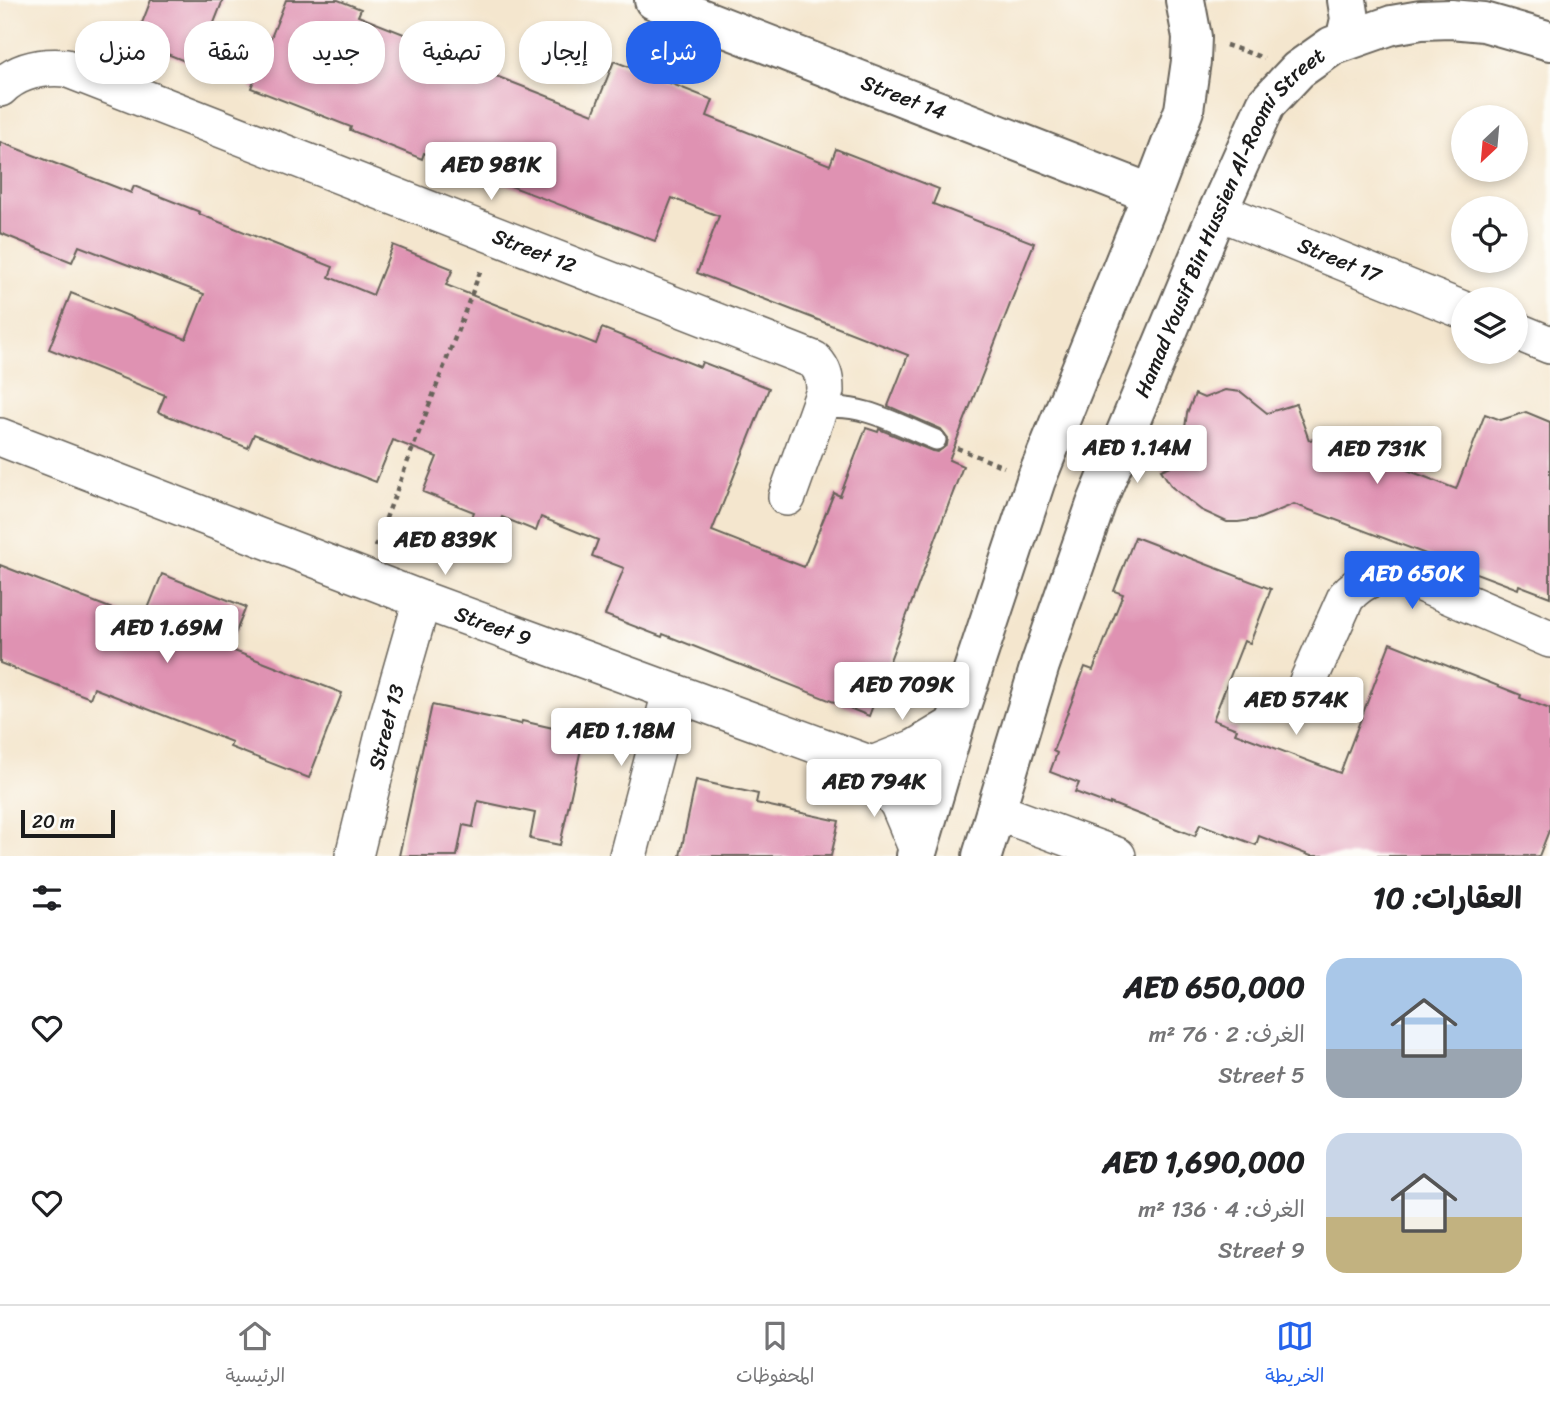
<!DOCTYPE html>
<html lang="ar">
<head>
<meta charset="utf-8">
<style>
  :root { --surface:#fff; --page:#f2f2f2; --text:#202124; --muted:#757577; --line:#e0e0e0; --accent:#2563eb }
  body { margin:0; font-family:Sriracha,"Playpen Sans Arabic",sans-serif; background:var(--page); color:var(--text); direction:rtl; height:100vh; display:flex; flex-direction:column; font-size:26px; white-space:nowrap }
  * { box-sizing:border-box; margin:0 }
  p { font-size:23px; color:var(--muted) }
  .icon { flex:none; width:38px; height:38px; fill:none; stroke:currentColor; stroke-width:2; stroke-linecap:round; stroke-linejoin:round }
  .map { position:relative; height:856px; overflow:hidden; direction:ltr }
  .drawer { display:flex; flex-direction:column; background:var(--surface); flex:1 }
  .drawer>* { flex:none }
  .guide { position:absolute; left:21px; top:21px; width:700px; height:63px; direction:rtl; display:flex; gap:14px }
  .needle { width:46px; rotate:206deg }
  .fabs { position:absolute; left:1451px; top:105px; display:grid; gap:14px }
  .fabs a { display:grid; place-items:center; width:77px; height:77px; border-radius:50%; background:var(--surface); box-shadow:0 4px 10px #0003; font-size:35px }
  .scale { position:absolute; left:21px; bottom:18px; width:94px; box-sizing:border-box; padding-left:7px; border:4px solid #1c1c1c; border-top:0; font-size:19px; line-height:24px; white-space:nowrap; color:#1c1c1c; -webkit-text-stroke:5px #fdfcf7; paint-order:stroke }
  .price { position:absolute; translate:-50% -60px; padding:0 16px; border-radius:7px; background:#fff; color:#222; font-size:23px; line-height:46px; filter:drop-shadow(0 2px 4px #0008) }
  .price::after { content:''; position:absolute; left:50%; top:42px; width:21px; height:16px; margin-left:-10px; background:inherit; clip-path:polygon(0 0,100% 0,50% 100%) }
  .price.on { background:var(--accent); color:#fff }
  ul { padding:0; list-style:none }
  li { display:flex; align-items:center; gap:21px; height:175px; padding:0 28px }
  li span { display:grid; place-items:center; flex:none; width:196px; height:140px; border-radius:21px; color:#555 }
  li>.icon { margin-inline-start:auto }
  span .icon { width:84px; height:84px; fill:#fffc; stroke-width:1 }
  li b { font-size:30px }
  h2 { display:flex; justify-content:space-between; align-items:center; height:84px; padding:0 28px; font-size:30px }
  .tag { padding:0 24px; border-radius:28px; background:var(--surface); box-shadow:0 4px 10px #0003; font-size:24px; line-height:63px }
  .tag.on { background:var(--accent); color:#fff }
  .dock { display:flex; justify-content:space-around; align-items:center; height:98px; border-top:2px solid var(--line); background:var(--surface); font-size:19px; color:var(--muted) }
  .dock a { display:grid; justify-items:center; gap:4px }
  .dock .on { color:var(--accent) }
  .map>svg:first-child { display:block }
  .building { fill:#df92b2 }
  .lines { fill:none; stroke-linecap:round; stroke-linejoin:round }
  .service-casing { stroke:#68635a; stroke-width:23 }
  .minor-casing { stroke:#68635a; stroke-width:40 }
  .tertiary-casing { stroke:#68635a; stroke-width:42 }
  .path { stroke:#68635a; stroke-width:4.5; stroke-dasharray:5 5; stroke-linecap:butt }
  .service { stroke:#fff; stroke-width:19 }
  .minor { stroke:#fff; stroke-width:37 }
  .tertiary { stroke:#fff; stroke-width:38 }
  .labels { text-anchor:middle; stroke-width:7; stroke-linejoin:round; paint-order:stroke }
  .street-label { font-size:21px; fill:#1c1c1c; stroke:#fdfcf7 }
</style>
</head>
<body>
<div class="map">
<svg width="1550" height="856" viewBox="0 0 1550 856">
  <rect width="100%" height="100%" fill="#fdfcf7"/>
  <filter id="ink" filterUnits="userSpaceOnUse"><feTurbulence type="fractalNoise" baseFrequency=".0143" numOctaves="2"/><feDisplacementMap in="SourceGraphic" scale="14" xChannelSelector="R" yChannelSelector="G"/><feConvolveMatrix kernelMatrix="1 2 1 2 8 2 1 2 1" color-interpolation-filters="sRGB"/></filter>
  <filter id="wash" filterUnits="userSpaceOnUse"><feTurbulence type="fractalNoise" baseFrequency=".00686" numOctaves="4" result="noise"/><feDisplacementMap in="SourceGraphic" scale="28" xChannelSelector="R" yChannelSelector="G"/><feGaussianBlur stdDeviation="1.57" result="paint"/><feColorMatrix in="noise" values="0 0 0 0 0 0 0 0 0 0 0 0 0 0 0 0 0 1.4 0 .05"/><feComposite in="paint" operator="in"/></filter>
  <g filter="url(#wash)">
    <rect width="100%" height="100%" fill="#f4e6ce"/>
    <g id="blocks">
      <g class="building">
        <polygon points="151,0 223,0 197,66 135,41"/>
        <polygon points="286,0 338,0 361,9 358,16 462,57 460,62 593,114 614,61 713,100 707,116 830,165 836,149 939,189 933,204 1034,243 949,460 963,466 869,716 663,634 662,637 605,615 624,568 592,556 598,540 541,517 536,531 502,517 489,550 463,540 474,512 423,492 437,457 393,440 376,482 254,434 248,448 158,412 165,395 49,349 71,293 186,339 204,294 79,246 72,262 0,233 0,142 131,193 134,186 200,212 199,214 333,267 329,277 373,295 393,245 453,269 446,285 596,344 602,328 700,367 702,362 769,388 712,531 804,567 834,493 840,496 866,428 878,432 879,429 932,451 938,452 947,445 948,438 941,429 888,406 908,355 697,273 719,216 672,198 655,241 424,153 422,159 350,130 351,127 251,88"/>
        <polygon points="1225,390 1241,392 1267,413 1296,404 1309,440 1332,436 1361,452 1456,489 1485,414 1501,420 1526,412 1550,422 1550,597 1519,585 1518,589 1294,504 1258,519 1238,522 1227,522 1201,510 1172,487 1161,470 1183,461 1175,432 1185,428 1187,413 1195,394 1204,398"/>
        <polygon points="1135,537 1271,589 1250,643 1244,641 1213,720 1237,729 1235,733 1340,773 1390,643 1521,695 1520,698 1550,709 1550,828 1539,856 1311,856 1259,836 1256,845 1200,824 1195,836 1110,803 1110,805 1075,792 1079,783 1050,772 1057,753 1053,751 1085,667 1093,670 1123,594 1114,591"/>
        <polygon points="0,565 143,621 162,574 246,607 229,649 342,693 309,778 230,747 232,742 94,688 90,698 0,663"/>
        <polygon points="432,705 521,724 522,721 584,735 560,845 530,839 535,813 478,801 473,827 463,825 457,856 399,856"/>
        <polygon points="696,780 758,794 756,803 839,821 831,856 680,856"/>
      </g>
    </g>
  </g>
  <g filter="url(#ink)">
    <use href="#blocks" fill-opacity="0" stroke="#68635a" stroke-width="2"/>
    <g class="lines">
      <defs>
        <path id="service" d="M820,410C856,399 903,427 936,440"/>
        <g id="minor">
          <path id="s1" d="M0,88C18,70 42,66 66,68L814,360C823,370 825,377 825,391L787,497"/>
          <path id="s2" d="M1218,211L1463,310"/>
          <polyline points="1516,331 1550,345"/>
          <path id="s3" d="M0,437L422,600L872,765"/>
          <path d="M1307,684L1346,597C1364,577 1383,571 1409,578L1550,639"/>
          <polyline points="872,765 899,805 918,850"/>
          <polyline points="872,765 915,748 955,724"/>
          <polyline points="995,811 1117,856"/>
          <path id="s4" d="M354,856L387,722L422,600"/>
          <polyline points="628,856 671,692"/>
        </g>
        <g id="tertiary">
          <path id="s5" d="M654,0L1152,194"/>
          <polyline points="1345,41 1350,19 1347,0"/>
          <polyline points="916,856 955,724 1036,480 1152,194 1184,110 1191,61 1192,37 1185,0"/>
          <path id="s6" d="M982,856L1040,665L1096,504L1218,211L1266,104L1298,70L1332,46L1392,25L1421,20L1451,19L1484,22L1550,41"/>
        </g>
      </defs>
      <use href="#service" class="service-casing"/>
      <use href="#minor" class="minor-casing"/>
      <use href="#tertiary" class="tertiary-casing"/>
      <g class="path">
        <polyline points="1226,45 1264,58"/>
        <polyline points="957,448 1004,467"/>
        <polyline points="375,547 482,267"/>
      </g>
      <use href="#service" class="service"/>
      <use href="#minor" class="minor"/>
      <use href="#tertiary" class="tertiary"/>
    </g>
  </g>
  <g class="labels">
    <g class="street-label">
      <text dy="7" stroke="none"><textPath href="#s5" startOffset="268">Street 14</textPath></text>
      <text dy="7" stroke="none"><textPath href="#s6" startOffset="684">Hamad Yousif Bin Hussien Al-Roomi Street</textPath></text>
      <text dy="7" stroke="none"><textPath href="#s1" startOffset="574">Street 12</textPath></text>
      <text dy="7" stroke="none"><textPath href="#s2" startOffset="131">Street 17</textPath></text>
      <text dy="7" stroke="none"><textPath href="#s3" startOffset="528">Street 9</textPath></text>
      <text dy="7" stroke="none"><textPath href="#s4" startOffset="133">Street 13</textPath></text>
    </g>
  </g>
</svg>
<div class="fabs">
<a><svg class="needle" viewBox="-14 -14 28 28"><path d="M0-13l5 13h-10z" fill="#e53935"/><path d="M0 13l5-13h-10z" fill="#757577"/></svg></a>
<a><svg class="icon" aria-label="locate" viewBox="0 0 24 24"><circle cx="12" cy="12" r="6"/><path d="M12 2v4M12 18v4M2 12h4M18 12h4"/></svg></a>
<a><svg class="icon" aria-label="layers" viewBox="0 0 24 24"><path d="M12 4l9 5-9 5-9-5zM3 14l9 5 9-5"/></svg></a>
</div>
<div class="scale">20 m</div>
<b class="price" style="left:491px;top:202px">AED 981K</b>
<b class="price" style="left:1137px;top:485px">AED 1.14M</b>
<b class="price" style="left:1377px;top:486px">AED 731K</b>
<b class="price" style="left:445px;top:577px">AED 839K</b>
<b class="price on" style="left:1412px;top:611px">AED 650K</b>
<b class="price" style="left:167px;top:665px">AED 1.69M</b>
<b class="price" style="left:902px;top:722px">AED 709K</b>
<b class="price" style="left:1296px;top:737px">AED 574K</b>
<b class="price" style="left:621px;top:768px">AED 1.18M</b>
<b class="price" style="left:874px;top:819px">AED 794K</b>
<div class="guide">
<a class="tag on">شراء</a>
<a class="tag">إيجار</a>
<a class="tag">تصفية</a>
<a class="tag">جديد</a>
<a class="tag">شقة</a>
<a class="tag">منزل</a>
</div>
</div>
<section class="drawer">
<h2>العقارات: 10<svg class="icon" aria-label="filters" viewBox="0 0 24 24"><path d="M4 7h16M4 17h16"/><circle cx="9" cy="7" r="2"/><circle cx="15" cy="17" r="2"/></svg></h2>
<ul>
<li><span style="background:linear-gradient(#a9c7e8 65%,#9aa5b1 0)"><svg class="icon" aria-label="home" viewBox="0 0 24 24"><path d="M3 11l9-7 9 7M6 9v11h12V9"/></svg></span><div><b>AED 650,000</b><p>الغرف: 2 · 76 m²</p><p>Street 5</p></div><svg class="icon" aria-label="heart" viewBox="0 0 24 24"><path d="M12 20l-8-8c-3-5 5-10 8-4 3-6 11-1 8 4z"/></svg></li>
<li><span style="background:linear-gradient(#c9d6e8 60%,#c2b280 0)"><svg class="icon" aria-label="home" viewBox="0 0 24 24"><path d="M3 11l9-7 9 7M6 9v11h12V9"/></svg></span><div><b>AED 1,690,000</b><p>الغرف: 4 · 136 m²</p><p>Street 9</p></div><svg class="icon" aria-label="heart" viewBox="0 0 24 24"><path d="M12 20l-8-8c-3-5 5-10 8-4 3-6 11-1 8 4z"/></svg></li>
</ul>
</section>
<nav class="dock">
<a class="on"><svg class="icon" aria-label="map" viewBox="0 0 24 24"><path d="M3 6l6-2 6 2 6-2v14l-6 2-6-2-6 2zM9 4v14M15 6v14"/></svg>الخريطة</a>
<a><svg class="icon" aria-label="saved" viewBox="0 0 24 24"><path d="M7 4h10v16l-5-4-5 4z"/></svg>المحفوظات</a>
<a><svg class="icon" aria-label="home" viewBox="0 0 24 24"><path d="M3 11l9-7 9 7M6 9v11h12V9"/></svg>الرئيسية</a>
</nav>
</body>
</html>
